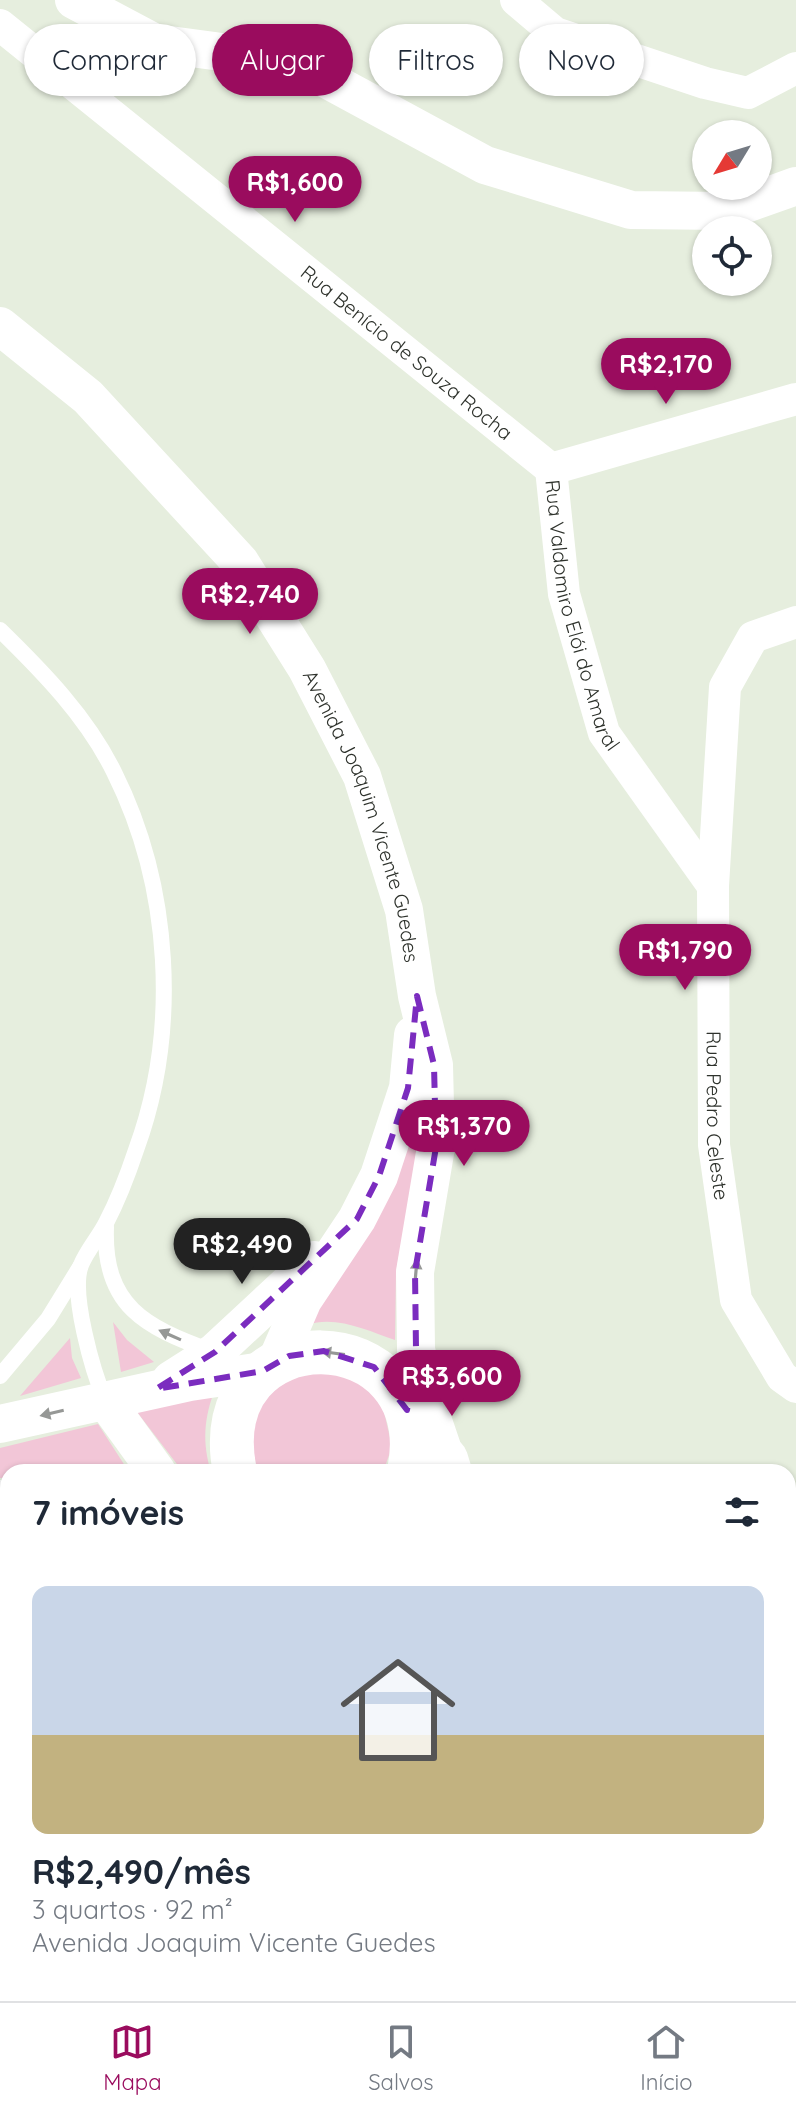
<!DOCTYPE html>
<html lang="pt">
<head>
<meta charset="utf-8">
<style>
  :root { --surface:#fff; --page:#f6f6f7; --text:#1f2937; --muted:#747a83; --line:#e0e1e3; --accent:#9a0c5e }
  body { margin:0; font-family:Quicksand,sans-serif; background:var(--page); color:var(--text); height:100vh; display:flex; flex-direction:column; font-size:30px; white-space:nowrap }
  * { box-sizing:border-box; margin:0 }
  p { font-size:26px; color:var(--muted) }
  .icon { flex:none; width:44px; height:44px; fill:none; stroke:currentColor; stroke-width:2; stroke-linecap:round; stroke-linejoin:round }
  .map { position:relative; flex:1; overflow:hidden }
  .drawer { position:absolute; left:0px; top:1464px; width:796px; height:538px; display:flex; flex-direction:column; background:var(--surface); border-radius:24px 24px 0 0; box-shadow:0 2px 6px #0004 }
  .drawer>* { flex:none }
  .top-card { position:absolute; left:24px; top:24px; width:748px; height:72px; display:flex; gap:16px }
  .needle { width:52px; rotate:232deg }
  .tools { position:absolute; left:692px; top:120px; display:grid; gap:16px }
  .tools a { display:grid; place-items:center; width:80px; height:80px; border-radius:50%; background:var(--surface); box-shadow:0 2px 6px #0004; font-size:40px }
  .price { position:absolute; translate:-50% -68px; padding:0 18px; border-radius:28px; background:var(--accent); color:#fff; font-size:26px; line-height:52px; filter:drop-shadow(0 2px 4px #0008) }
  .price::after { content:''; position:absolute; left:50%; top:48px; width:24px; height:18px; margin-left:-12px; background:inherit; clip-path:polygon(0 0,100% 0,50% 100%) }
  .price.selected { background:#222; color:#fff }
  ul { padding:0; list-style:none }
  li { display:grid; align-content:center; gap:16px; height:424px; padding:0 32px }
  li+li { border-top:2px solid var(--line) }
  li span { display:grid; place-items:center; height:248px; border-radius:16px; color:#555 }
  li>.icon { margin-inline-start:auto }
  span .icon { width:144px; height:144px; fill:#fffc; stroke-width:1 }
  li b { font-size:34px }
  h2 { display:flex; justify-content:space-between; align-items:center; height:96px; padding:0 32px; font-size:34px }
  .chip { padding:0 28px; border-radius:36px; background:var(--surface); box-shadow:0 2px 6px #0004; font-size:28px; line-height:72px }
  .chip.selected { background:var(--accent); color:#fff }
  .dock { display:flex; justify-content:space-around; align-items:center; height:112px; border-top:2px solid var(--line); background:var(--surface); font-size:22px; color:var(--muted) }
  .dock a { display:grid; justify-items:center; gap:4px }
  .dock .selected { color:var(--accent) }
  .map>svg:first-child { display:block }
  .green { fill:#f2c6d7 }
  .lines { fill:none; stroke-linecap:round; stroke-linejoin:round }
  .service { stroke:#fff; stroke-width:16 }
  .minor { stroke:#fff; stroke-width:32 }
  .tertiary { stroke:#fff; stroke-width:38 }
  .secondary { stroke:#fff; stroke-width:44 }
  .oneway { fill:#969896 }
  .marked { fill:none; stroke:#7b2cbf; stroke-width:6; stroke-dasharray:16 10; stroke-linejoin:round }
  .labels { text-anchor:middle; stroke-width:6; stroke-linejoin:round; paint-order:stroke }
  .street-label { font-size:20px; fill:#2e322c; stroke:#fff }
</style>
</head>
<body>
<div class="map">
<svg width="796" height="2001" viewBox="0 0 796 2001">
  <rect width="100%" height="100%" fill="#e6eede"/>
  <g class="green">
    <path d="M413,1132H417L420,1141L396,1272L395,1340C368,1331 336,1315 307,1325Z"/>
    <polygon points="113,1322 127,1340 154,1362 121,1372"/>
    <polygon points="70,1338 72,1358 81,1378 20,1396"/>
    <polygon points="336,1368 381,1398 392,1447 383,1472 248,1472 252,1402 272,1382"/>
    <path d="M215,1389C204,1418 202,1442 211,1472H183L137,1412Z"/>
    <polygon points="98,1424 129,1472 8,1472 8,1478 0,1478 0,1448"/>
  </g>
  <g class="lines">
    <g class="service">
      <path d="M0,630C43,672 87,717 114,772C171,886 180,1030 136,1150C128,1174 118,1200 106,1223C99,1237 87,1250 81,1265C70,1293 93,1372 105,1400"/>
      <path d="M106,1227C103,1306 145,1327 211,1351"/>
      <polyline points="0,1376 48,1319 80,1267"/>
    </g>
    <g class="minor">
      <polyline points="516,0 555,33 705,83 748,93 796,68"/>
      <path id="s1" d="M0,25L551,469"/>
      <path id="s2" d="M551,469L564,594L604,733L713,886"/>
      <polyline points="551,469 796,399"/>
      <path id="s3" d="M796,622L753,637L725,687L713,886L714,1145L736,1300L782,1377L796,1387"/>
    </g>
    <g class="tertiary">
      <polyline points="74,0 155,43 295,62 485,165 631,210 726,211 796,186"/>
      <path id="s4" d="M0,326L88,397L240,562L307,669L362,776L404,910L417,996L434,1065L436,1147L415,1272L416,1349L430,1412L446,1459"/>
      <polyline points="277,1360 303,1300 357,1219 379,1176 408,1088 413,1035"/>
      <polyline points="171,1380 215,1352 314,1260"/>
      <polyline points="105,1400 157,1472"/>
      <polyline points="0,1424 190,1382 263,1371"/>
      <polyline points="0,1499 8,1500"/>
      <polyline points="788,1679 796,1681"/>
    </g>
    <g class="secondary">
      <polyline points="411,1426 446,1459 450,1472"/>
      <path d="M235,1472C202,1311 440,1314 409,1472"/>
      <polyline points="459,2001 460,1994"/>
      <polyline points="492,2001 493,1994"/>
    </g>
  </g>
  <defs><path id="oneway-solid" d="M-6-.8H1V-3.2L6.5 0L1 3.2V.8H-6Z" transform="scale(2)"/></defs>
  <g class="oneway">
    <use href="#oneway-solid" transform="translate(416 1271) rotate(-85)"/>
    <use href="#oneway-solid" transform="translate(170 1335) rotate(-156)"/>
    <use href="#oneway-solid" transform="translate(333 1353) rotate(-172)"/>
    <use href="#oneway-solid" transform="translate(52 1413) rotate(167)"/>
  </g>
  <path class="marked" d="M417,996L434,1065L436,1147L415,1272L416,1349L407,1410L374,1367L324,1351L289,1356L263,1371L156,1389L215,1352L357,1219L379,1176L408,1088Z"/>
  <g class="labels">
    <g class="street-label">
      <text dy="7" stroke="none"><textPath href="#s1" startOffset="522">Rua Benício de Souza Rocha</textPath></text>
      <text dy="7" stroke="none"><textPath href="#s2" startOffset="150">Rua Valdomiro Elói do Amaral</textPath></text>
      <text dy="7" stroke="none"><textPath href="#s4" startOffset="622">Avenida Joaquim Vicente Guedes</textPath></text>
      <text dy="7" stroke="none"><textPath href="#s3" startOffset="532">Rua Pedro Celeste</textPath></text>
    </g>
  </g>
</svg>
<div class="tools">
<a><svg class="needle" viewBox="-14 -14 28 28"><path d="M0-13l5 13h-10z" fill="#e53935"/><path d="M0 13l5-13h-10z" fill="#747a83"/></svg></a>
<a><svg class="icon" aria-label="locate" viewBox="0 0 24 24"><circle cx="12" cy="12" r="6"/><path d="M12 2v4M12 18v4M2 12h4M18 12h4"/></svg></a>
</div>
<b class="price" style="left:295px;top:224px">R$1,600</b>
<b class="price" style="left:666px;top:406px">R$2,170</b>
<b class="price" style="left:250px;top:636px">R$2,740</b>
<b class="price" style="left:685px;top:992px">R$1,790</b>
<b class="price" style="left:464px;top:1168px">R$1,370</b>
<b class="price selected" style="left:242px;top:1286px">R$2,490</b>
<b class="price" style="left:452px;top:1418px">R$3,600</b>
<div class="top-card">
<a class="chip">Comprar</a>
<a class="chip selected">Alugar</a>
<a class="chip">Filtros</a>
<a class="chip">Novo</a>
</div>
<section class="drawer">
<h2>7 imóveis<svg class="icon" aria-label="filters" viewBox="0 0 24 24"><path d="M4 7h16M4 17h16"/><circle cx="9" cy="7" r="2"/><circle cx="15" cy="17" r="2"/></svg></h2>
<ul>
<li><span style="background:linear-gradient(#c9d6e8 60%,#c2b280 0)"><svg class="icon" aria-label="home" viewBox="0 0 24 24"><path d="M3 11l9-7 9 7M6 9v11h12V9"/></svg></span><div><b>R$2,490/mês</b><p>3 quartos · 92 m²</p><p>Avenida Joaquim Vicente Guedes</p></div></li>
</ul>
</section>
</div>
<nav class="dock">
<a class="selected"><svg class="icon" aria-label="map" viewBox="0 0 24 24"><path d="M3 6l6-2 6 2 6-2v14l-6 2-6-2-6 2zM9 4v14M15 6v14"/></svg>Mapa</a>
<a><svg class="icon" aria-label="saved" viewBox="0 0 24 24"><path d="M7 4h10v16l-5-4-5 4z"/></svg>Salvos</a>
<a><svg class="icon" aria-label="home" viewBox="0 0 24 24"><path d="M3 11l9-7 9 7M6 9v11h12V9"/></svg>Início</a>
</nav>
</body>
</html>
